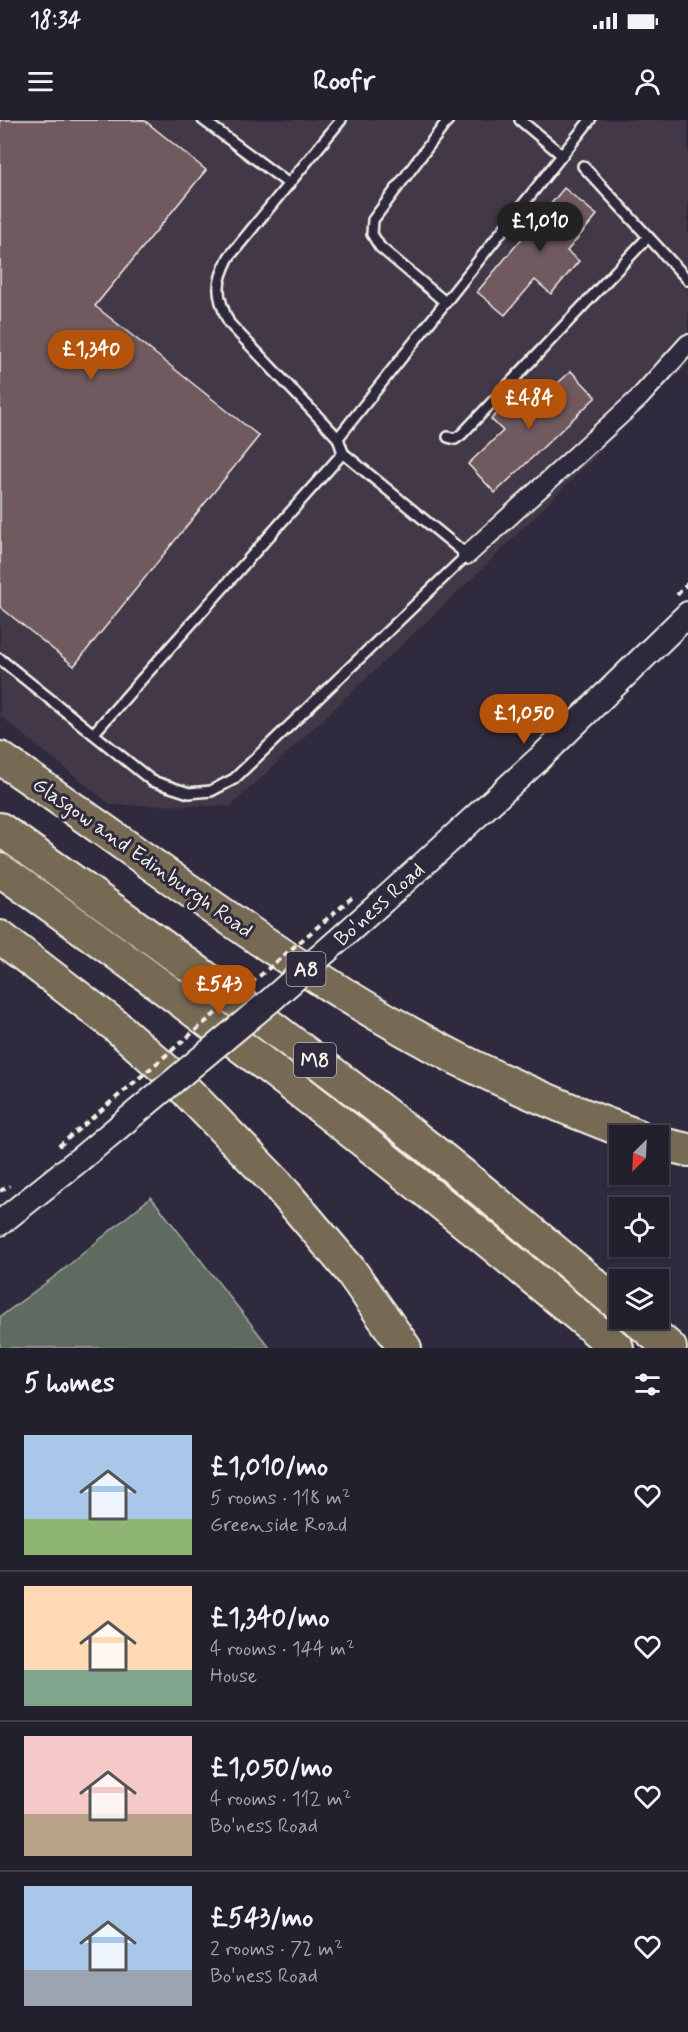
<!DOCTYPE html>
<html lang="en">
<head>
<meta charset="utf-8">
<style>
  :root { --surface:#23202e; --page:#2f2d3a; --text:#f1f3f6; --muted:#a3a3aa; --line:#403e4a; --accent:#b45309 }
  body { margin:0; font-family:Mynerve,sans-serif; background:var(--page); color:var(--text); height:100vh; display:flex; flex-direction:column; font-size:22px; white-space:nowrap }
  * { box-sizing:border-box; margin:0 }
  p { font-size:20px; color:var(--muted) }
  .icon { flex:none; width:33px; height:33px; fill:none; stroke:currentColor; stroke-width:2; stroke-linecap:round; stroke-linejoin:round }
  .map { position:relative; height:1228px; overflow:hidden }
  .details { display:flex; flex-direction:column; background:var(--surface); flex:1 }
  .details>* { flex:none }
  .needle { width:39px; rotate:204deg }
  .controls { position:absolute; left:609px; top:1005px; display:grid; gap:12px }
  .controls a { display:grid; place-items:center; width:60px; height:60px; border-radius:0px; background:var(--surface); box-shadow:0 2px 4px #0004,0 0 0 2px var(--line); font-size:30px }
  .price { position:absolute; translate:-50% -51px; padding:0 14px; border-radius:21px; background:var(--accent); color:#fff; font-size:20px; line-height:39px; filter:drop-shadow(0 2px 3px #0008) }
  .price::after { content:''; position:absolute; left:50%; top:36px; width:18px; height:14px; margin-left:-9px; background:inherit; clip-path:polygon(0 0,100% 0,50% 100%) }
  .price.selected { background:#222; color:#fff }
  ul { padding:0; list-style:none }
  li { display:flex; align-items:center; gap:18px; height:150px; padding:0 24px }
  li+li { border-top:2px solid var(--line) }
  li span { display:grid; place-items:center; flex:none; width:168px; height:120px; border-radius:0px; color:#555 }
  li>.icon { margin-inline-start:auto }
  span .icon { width:72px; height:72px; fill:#fffc; stroke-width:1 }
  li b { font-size:26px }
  h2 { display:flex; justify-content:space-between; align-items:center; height:72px; padding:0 24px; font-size:26px }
  .status { display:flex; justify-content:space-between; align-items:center; height:42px; padding:0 30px; background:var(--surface); direction:ltr }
  .status svg { height:16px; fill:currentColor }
  header { display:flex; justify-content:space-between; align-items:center; height:78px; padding:0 24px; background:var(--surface); font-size:27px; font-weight:800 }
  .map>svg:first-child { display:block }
  .built { fill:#423847 }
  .green { fill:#5e6b61; stroke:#a9aea4; stroke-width:1.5 }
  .building { fill:#705a5f; stroke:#f4f1e8; stroke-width:1.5 }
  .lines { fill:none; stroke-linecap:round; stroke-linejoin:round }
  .lane-casing { stroke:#f4f1e8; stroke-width:14 }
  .street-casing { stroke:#f4f1e8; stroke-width:22 }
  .secondary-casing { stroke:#f4f1e8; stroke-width:28 }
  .highway-casing { stroke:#f4f1e8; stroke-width:36 }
  .path { stroke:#f4f1e8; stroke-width:4; stroke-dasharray:6 4.5; stroke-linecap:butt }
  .lane { stroke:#2f2a3d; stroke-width:9 }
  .street { stroke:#2f2a3d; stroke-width:18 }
  .secondary { stroke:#2f2a3d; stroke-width:24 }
  .highway { stroke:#766a54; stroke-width:32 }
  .secondary-bridge-casing { stroke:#f4f1e8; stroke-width:28; stroke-linecap:butt }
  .path-bridge { stroke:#f4f1e8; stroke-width:4; stroke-dasharray:6 4.5; stroke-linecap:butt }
  .secondary-bridge { stroke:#2f2a3d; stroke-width:24 }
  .labels { text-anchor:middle; stroke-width:6; stroke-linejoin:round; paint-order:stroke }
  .shield { fill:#2f2a3d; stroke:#b9b5b5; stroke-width:1.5 }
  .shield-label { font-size:20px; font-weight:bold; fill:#f4f1e8 }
  .street-label { font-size:21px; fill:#f4f1e8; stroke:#2f2a3d }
</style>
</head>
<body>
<div class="status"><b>18:34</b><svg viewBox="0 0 49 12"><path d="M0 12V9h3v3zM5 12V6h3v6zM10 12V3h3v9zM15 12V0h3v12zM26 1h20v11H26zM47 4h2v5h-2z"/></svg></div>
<header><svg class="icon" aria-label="menu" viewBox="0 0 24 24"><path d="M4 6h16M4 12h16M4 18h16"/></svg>Roofr<svg class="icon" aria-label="person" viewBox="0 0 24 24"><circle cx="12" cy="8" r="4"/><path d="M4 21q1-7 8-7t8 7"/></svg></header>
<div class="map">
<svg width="688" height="1228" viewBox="0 0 688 1228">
  <rect width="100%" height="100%" fill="#2f2a3d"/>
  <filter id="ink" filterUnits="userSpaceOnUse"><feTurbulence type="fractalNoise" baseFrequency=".0167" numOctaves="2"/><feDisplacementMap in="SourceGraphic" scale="12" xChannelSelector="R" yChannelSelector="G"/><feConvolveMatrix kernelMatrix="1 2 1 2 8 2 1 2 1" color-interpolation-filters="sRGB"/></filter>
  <g filter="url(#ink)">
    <polygon class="built" points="0,0 688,0 688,244 480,451 231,686 111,685 0,596"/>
    <polygon class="green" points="151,1077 270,1228 0,1228 0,1197 58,1154"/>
    <g class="building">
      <polygon points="0,0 144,0 206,50 95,186 259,316 74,546 0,487"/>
      <polygon points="564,68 597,95 567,131 579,141 551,174 535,160 505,195 477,172"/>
      <polygon points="571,251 596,277 495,373 468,344 503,311 491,299 520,272 533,286"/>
    </g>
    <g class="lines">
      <defs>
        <g id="lane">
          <polyline points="203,0 289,64"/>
          <polyline points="520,0 562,35"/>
          <polyline points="583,46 688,160"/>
          <polyline points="445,182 380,127 372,114 373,100 448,0"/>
          <polyline points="448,317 455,319 462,314 648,117"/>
          <path d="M338,318L229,203C216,175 215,164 229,137L341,0"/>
          <polyline points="343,333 338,318 590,0"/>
          <polyline points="0,539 152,661 189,673 211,671 234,659 467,435 343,333 93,614"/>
        </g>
        <polyline id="street" points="467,435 639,278 688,224"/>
        <g id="secondary">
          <polyline points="384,780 539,639 688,494"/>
          <polyline points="0,1103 79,1040"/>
        </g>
        <g id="highway">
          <path d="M0,638C151,740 296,856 458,939C516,968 576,993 638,1016"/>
          <path d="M0,709C147,813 292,920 434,1032C497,1082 558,1134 620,1186"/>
          <path d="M0,750C214,899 418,1061 617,1228"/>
          <polyline points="0,817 116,906 168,952 277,1064 350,1150 405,1228"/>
          <polyline points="658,1023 688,1030"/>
          <polyline points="635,1198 670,1228"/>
        </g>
      </defs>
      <use href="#lane" class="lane-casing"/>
      <use href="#street" class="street-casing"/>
      <use href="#secondary" class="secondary-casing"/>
      <use href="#highway" class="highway-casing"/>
      <g class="path">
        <polyline points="677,475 688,463"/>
        <polyline points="0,1071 10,1066"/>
      </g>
      <use href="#lane" class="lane"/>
      <use href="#street" class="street"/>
      <use href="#secondary" class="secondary"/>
      <use href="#highway" class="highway"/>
      <defs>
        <polyline id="secondary-bridge" points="79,1040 271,880 384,780"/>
      </defs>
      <use href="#secondary-bridge" class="secondary-bridge-casing"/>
      <polyline class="path-bridge" points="59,1026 354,776"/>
      <use href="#secondary-bridge" class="secondary-bridge"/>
    </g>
  </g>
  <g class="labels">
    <g class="shield">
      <rect x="286.5" y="832" width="39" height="34" rx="4.5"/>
      <rect x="294" y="923" width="42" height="34" rx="4.5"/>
    </g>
    <g class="shield-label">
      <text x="306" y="856">A8</text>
      <text x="315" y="947">M8</text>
    </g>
    <g class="street-label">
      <text transform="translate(143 737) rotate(35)" y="7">Glasgow and Edinburgh Road</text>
      <text transform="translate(379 784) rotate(-42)" y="7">Bo'ness Road</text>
    </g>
  </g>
</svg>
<div class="controls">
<a><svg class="needle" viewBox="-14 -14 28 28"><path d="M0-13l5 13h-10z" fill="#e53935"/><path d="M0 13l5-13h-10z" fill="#a3a3aa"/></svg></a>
<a><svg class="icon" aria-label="locate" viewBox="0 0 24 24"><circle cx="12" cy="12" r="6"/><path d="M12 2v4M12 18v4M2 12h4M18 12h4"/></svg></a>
<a><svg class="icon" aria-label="layers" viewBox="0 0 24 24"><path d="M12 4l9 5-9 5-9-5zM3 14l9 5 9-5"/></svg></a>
</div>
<b class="price selected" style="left:540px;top:133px">£1,010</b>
<b class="price" style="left:91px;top:261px">£1,340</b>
<b class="price" style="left:529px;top:310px">£484</b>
<b class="price" style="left:524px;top:625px">£1,050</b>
<b class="price" style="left:219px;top:896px">£543</b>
</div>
<section class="details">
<h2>5 homes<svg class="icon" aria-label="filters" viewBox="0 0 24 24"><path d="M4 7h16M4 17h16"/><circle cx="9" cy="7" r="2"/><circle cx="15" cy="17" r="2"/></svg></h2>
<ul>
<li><span style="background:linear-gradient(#a9c7e8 70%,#8fb573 0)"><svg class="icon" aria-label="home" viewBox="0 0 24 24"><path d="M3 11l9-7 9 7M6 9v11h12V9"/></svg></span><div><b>£1,010/mo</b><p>5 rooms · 118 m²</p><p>Greenside Road</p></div><svg class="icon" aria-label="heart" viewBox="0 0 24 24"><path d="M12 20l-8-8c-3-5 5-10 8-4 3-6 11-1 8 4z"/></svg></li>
<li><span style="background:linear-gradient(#ffd9b3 70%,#7fa58c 0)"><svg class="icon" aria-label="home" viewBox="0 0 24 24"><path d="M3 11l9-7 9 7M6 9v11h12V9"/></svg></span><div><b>£1,340/mo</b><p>4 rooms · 144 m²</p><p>House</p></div><svg class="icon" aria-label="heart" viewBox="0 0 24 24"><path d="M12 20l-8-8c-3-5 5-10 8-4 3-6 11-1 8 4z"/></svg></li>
<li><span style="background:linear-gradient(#f6c9c9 65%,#b9a48a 0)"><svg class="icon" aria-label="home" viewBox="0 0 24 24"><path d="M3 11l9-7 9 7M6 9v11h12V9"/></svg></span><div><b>£1,050/mo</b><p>4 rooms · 112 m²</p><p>Bo'ness Road</p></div><svg class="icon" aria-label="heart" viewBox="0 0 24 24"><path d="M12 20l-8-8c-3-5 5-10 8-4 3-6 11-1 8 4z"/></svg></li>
<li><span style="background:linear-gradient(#a9c7e8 70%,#9aa5b1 0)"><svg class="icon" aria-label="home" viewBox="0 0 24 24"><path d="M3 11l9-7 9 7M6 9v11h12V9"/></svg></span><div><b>£543/mo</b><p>2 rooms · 72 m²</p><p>Bo'ness Road</p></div><svg class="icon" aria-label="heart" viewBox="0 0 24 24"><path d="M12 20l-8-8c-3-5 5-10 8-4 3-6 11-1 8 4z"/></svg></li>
</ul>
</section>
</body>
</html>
